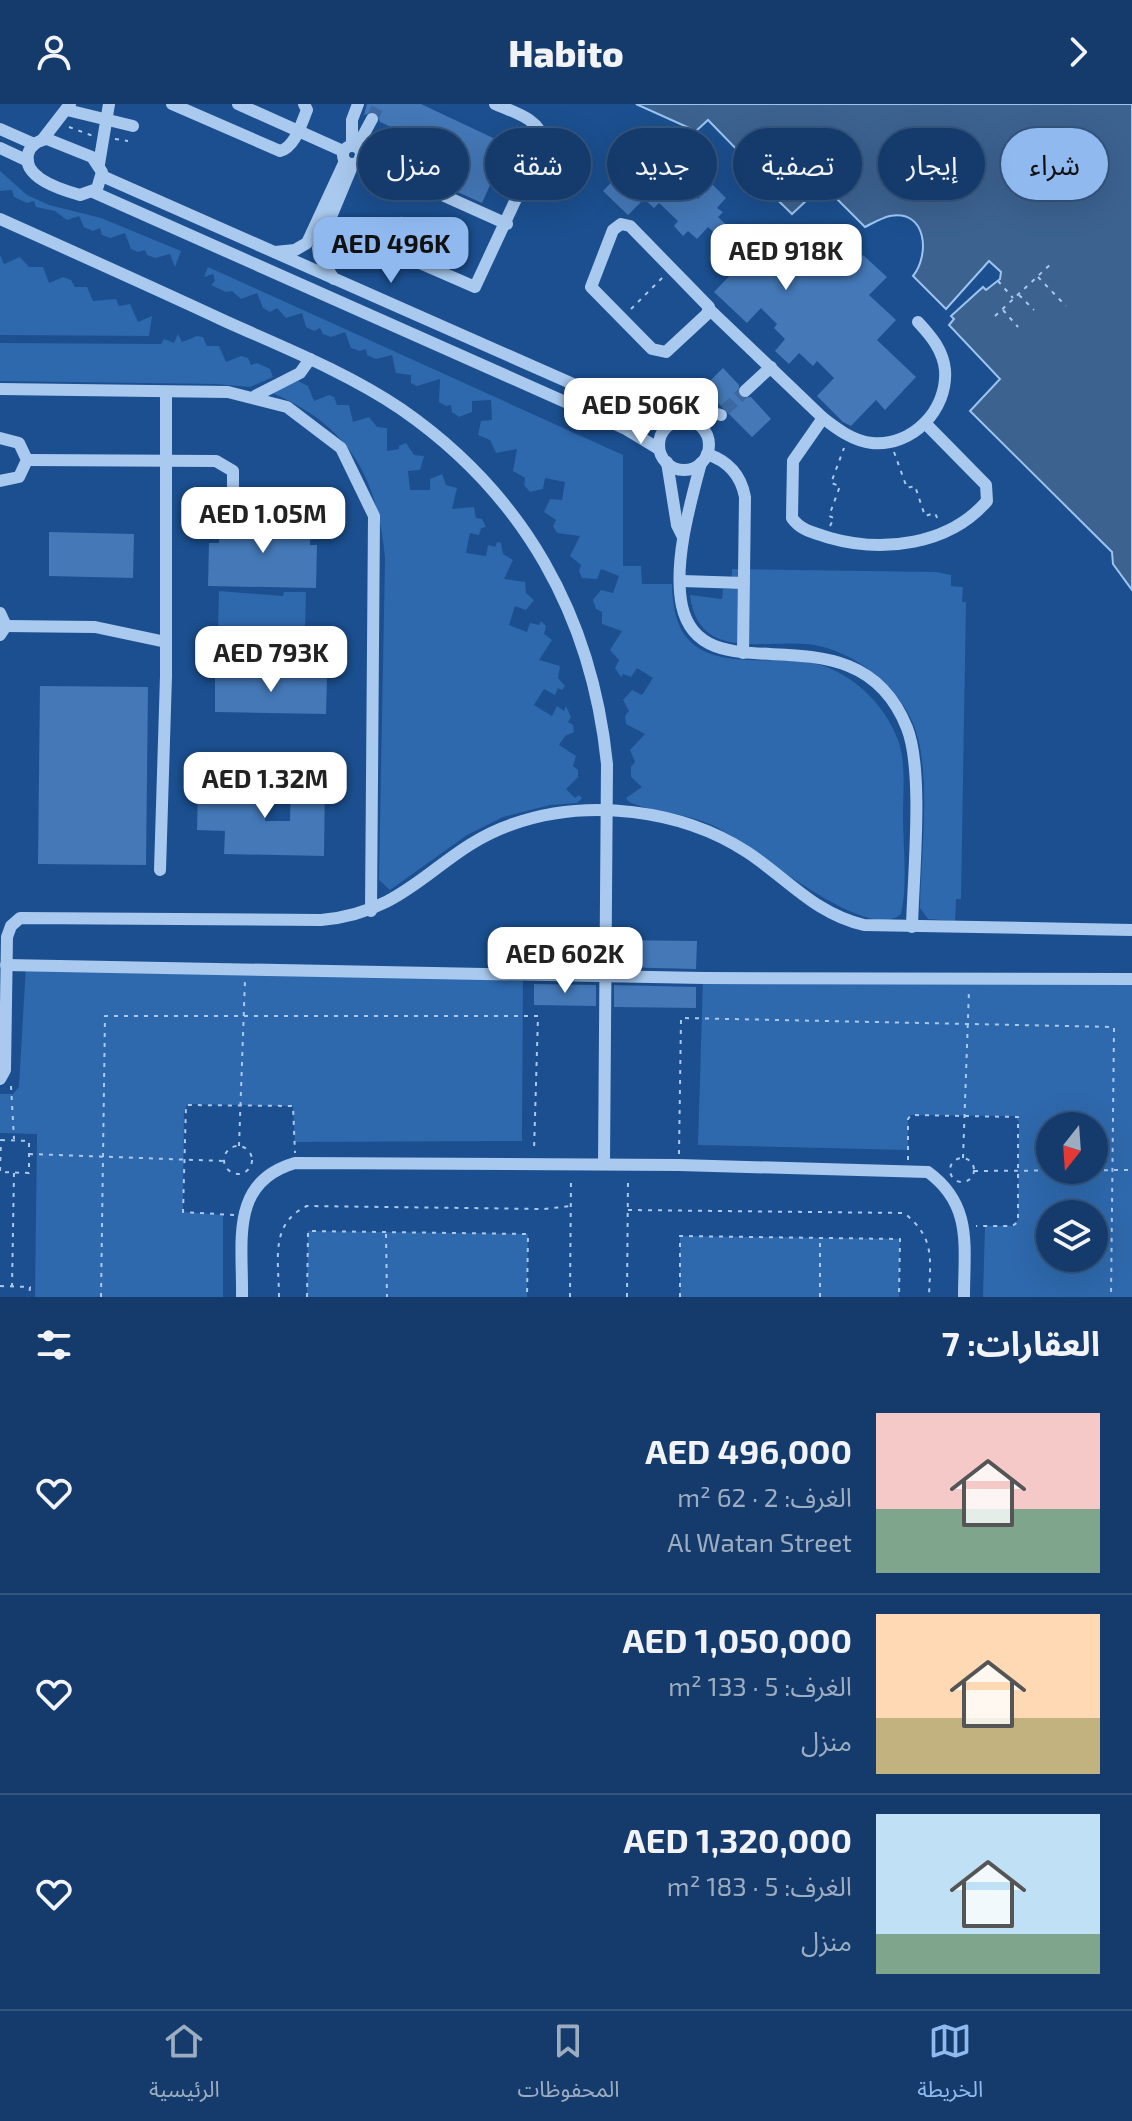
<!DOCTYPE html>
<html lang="ar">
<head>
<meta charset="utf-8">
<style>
  :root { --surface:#143b6b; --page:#1d4271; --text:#f1f3f6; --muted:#9dadc1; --line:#33557e; --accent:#90b9f0 }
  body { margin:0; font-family:"Exo 2","Noto Sans Arabic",sans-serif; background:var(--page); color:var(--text); direction:rtl; height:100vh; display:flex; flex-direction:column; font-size:30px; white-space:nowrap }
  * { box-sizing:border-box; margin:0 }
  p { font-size:26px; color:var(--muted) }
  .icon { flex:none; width:44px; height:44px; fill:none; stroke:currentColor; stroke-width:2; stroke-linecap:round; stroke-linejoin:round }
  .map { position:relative; height:1193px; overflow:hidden; direction:ltr }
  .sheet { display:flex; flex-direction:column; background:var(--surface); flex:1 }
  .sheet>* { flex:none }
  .guide { position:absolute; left:24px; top:24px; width:1084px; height:72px; direction:rtl; display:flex; gap:16px }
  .needle { width:52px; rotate:197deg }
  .fabs { position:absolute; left:1036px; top:1008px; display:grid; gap:16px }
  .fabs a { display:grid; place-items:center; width:72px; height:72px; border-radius:50%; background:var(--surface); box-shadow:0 8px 32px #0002,0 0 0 2px var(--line); font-size:40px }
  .price { position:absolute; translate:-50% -68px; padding:0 18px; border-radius:16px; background:#fff; color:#222; font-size:26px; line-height:52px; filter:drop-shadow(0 2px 4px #0008) }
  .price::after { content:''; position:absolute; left:50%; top:48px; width:24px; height:18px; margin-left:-12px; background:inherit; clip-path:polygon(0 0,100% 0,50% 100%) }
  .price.active { background:var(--accent); color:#111 }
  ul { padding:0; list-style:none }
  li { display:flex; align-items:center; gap:24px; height:200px; padding:0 32px }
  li+li { border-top:2px solid var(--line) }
  li span { display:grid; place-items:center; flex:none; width:224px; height:160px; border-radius:0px; color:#555 }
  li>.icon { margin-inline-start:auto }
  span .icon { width:96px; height:96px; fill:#fffc; stroke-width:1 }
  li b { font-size:34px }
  h2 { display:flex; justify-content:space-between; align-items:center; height:96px; padding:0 32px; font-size:34px }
  .tag { padding:0 28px; border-radius:36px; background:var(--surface); box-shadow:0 8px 32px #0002,0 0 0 2px var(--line); font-size:28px; line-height:72px }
  .tag.active { background:var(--accent); color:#111 }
  header { display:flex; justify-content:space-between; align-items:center; height:104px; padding:0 32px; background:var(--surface); font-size:36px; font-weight:800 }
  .dock { display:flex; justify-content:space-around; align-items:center; height:112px; border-top:2px solid var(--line); background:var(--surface); font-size:22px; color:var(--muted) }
  .dock a { display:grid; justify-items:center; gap:4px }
  .dock .active { color:var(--accent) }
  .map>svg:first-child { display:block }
  .green { fill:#2e69ad; fill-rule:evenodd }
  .water { fill:#3c6290; stroke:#9cc4f0; stroke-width:2 }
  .building { fill:#4478b7 }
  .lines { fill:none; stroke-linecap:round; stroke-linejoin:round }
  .minor-tunnel { stroke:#3d69a0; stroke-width:12; stroke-dasharray:12 6; stroke-linecap:butt }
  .path { stroke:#a9c9ee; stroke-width:2; stroke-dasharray:4 6; stroke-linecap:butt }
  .minor { stroke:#a9c9ee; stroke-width:12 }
</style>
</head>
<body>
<header><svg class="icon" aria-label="forward" viewBox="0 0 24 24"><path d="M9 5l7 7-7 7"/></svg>Habito<svg class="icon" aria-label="person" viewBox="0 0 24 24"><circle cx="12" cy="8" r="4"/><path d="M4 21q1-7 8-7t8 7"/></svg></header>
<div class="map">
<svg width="1132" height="1193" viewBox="0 0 1132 1193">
  <rect width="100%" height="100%" fill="#1b4f8f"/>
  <g class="green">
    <polygon points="0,67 27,91 49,101 101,114 181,147 175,163 170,150 155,154 147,151 145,146 138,148 131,145 125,129 110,134 102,131 100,124 93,127 84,123 79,112 67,116 55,107 36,103 34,97 27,99 14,93 12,86 0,87"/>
    <polygon points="0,151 4,160 20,153 29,163 43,163 49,179 63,173 71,176 75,183 87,183 93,197 116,195 119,202 130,200 138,218 152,212 149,232 0,231"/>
    <path d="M208,163L623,351V462H641L642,480H672C673,572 741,552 806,558C848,563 886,600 899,639C906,661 903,688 903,712C903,743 908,779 901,810C865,842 749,737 712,721C686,709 655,709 629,698L626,694L642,683L631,673V663L635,658L630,646L645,630L626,620L625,612L629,607L623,596L632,586L642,591L653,574L637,564L631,573L623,570L621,573L615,564L619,556L610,546L622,527L602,520V508L596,505L593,496L601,486L613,489L619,472L601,465L597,475L582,474L579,467L581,461L570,452L580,432L557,429L553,422L556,416L544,408L550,395L562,396L565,378L545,374L543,385L530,388L524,381L525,374L513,367L517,345L496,349L490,336L478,331L481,317L492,316L491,296L472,297V308L459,313L452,308L451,301L446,302L439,298L440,275L417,282L411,279V271L396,269L392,251L376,255L367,251L366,245L360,247L351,244L345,228L331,233L323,230L320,224L314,227L306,223L302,209L286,214L277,204L270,208L263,204L257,189L241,195L232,187L226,188L211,181L215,177L213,170L204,173Z"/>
    <polygon points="178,230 182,238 197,232 203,233 207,242 219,242 226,258 241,252 248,254 251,261 257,259 270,265 273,273 250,283 216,280 0,277 0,239 161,240 164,235 174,239"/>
    <path d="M298,277L308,282L314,297L329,291L334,293L337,301H349L353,318L369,313L377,323L387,324V347L399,345V342L406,339L414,351L424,352L420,366L408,367L410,386H430V375L442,370L446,381L457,384L452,405L474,403L476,414L482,415L486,423L481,424L479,431L470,429L466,449L486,452L488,441L495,443L497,438L501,439L503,450L513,456L504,475L525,478L526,489L534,496L526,506L515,502L509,521L527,528L530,519L539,521L541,517L546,522L544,530L552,536L539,556L560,562L558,574L565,582L562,586L558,584L555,591L544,585L534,601L552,612L557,602L564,607L566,602L571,613L568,618L573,621L574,628L565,632L559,641L576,652L573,662L578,666V673L566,685L575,694L579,691L582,694L577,699L550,701L503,713L467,731L390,786L379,776L385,454C378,373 348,321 272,289Z"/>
    <path d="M732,465L936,468L951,471V482L963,483L962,498H966L961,795H956L955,817L928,815L920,804C921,753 930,683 918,634C907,587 855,545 807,540C760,536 698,557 690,491L722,495L723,485H731Z"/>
    <polygon points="219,487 283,492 284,488 306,488 305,526 240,522 239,525 218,525"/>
    <polygon points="26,861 523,870 522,1037 295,1038 293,1002 188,1000 184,1006 183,1108 223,1111 223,1193 35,1193 37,1030 0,1029 0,990 13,990 19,983"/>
    <path d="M703,874L1132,876V1193H983L985,1122H1012L1018,1116L1019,1018L1015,1012L911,1011L908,1015V1046L698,1041ZM1050,1022H1094V1066H1050ZM1050,1110H1094V1154H1050Z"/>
    <polygon points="308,1127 528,1130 527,1193 307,1193"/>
    <polygon points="680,1132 900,1135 899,1193 680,1193"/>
  </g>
  <path class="water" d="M636,0H1132V486L1113,460L1112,448L970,307L1000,275L949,221L954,215L951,212L983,183L986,186L1000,175L1001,168L989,157L946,205L913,172C930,151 927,105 890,112C881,114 873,119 865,123L823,81L792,110L745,64L749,58L708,16L696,27Z"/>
  <g class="building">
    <polygon points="367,0 421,0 508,41 482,99 380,53 393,24 380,18 376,7 364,11"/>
    <polygon points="645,43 661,59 671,49 689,66 680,77 698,95 712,80 726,94 717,104 723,108 718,113 744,138 758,123 801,164 821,144 846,169 863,151 887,173 869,191 896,216 877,236 916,273 885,306 876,296 851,322 843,318 817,292 834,274 817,257 813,262 799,249 789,260 775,247 785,235 774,224 777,220 761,204 747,219 714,188 737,164 727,155 734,148 708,123 697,135 688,127 683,132 674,122 678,117 659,99 654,104 644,95 628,111 603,87"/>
    <polygon points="723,264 739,281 739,294 751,293 771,315 752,333 703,284"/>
    <polygon points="219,415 311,416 310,441 317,441 316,484 208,482 209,439 219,439"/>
    <polygon points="49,428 134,430 133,474 49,472"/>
    <polygon points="215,571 327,573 326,610 215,608"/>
    <polygon points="40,582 148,583 146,761 38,760"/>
    <polygon points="291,674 325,675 324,752 224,750 225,727 197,726 198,682 265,684 265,717 290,717"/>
    <polygon points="535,835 597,836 596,863 534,862"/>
    <polygon points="615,836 697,837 696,865 614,863"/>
    <polygon points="534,880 596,881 596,902 534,901"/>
    <polygon points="614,881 696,883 696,904 614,903"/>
  </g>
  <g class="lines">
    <g class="minor-tunnel">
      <polyline points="372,15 379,0"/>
      <polyline points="725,306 745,287"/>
    </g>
    <g class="path">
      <polyline points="69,23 93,32"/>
      <polyline points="115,35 128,37"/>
      <polyline points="393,134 402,113"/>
      <polyline points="1038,173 1066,202"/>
      <polyline points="998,177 1013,194"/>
      <polyline points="1019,191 1034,206"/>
      <polyline points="631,205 663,173"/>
      <polyline points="1003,206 1018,223"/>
      <polyline points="995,212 1053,158"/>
      <polyline points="894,348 907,384 915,382 925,412 935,409 938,416"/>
      <polyline points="830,422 834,414 829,412 840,382 831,379 844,344"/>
      <polyline points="11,982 14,1035"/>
      <polygon points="1,1036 29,1037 29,1069 0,1068"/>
      <polyline points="239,1042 245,876"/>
      <circle cx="238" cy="1056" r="14"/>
      <polyline points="29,1050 224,1057"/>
      <polyline points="679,1050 681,914 1114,923 1111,1193"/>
      <circle cx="962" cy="1066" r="12"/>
      <polyline points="963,1054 969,886"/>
      <polyline points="908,1056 908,1015 911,1011 1018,1013 1018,1118 1012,1122 976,1122"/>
      <polyline points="974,1067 1132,1066"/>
      <path d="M628,1106L904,1109C936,1134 930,1156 929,1193"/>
      <polyline points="234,1111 183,1108 186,1001 293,1002 295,1049"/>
      <polyline points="386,1130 387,1193"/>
      <polyline points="0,1182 30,1183 29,1193"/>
      <polyline points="12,1183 14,1068"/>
      <polyline points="101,1193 105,912 538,912 534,1047"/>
      <path d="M279,1193C279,1156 269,1120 307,1102L544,1105L571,1102"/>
      <polyline points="307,1193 308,1127 528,1130 527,1193"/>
      <polyline points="570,1193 571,1074"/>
      <polyline points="627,1193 628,1074"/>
      <polyline points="680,1193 680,1132 900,1135 899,1193"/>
      <polyline points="820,1193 820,1134"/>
    </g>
    <g class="minor">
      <path d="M172,0L280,47C295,43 301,20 307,6L304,0"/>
      <polyline points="238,0 343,47"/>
      <polyline points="67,6 133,22"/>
      <polyline points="0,25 34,40"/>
      <polyline points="43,35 70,0"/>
      <path d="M47,35L92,53L102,68L97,85L80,91C62,86 22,74 28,50C31,40 38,37 47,35Z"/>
      <polyline points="352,41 352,16 358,0"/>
      <circle cx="352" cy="51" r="9"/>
      <polyline points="357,43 372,15"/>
      <polyline points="0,44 28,57"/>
      <polyline points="360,54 507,120"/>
      <polyline points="99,60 109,0"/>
      <polyline points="102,72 668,322"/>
      <polyline points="93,88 626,325 659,345"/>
      <path d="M0,115C76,149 152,183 227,218C285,244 348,269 401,305C524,390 592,512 607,660L604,1060"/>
      <path d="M328,119L475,183L543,37C541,15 513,8 495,0"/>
      <polygon points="621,120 630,122 709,203 707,210 666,248 652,245 591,183 613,126"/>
      <polyline points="275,148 295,146 307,139 345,57"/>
      <polyline points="334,175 319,152 318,144 353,60"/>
      <path d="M709,205L823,314C837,325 853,337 872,339C912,343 948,306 945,266C943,246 931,232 918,218"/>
      <polyline points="0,285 228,288 287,303 341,344 374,412 371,807"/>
      <polyline points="745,287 771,263"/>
      <polyline points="255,292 300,269 310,255"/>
      <polyline points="602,293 660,295 721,311"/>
      <path d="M823,314L793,357L792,414C801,427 815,429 830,434C883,449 949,441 987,397L986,381L925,319"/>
      <circle cx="684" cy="341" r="25"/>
      <polyline points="0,334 19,339 27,356 19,373 0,377"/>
      <path d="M707,350C728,357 741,371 745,393L743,549"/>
      <polyline points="27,356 216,357 233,367 233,400"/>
      <polyline points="667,358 677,421 683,433"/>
      <path d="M701,359C690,400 673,459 682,502C703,598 856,495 907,624C924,667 913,773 912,823"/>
      <polyline points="682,477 744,479"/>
      <polyline points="0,509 6,522 0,531"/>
      <polyline points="6,522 95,523 166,538"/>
      <polyline points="160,766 166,572 166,288"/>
      <polyline points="6,861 703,874 1132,875"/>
      <path d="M0,975L5,966L7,833L11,822L20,814L321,816C413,808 436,746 513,720C587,694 681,705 747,748C787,774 815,810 864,821L1132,826"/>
      <path d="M242,1193C243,1138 229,1078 295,1059L679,1061L928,1068C973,1101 964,1142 964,1193"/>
    </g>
  </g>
</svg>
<div class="fabs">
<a><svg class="needle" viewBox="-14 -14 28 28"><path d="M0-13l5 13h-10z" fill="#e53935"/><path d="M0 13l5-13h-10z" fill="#9dadc1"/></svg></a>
<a><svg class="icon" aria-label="layers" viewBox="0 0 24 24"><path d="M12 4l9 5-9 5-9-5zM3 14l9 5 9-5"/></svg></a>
</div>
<b class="price active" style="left:391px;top:181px">AED 496K</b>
<b class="price" style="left:786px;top:188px">AED 918K</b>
<b class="price" style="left:641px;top:342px">AED 506K</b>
<b class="price" style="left:263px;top:451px">AED 1.05M</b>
<b class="price" style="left:271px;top:590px">AED 793K</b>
<b class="price" style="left:265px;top:716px">AED 1.32M</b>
<b class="price" style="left:565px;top:891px">AED 602K</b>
<div class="guide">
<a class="tag active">شراء</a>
<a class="tag">إيجار</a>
<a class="tag">تصفية</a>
<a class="tag">جديد</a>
<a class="tag">شقة</a>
<a class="tag">منزل</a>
</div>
</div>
<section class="sheet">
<h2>العقارات: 7<svg class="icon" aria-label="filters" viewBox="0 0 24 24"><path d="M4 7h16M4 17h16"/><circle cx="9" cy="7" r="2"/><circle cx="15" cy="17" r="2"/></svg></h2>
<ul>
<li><span style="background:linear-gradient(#f6c9c9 60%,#7fa58c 0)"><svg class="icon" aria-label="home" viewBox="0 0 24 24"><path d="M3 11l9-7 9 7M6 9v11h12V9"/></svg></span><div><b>AED 496,000</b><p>الغرف: 2 · 62 m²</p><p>Al Watan Street</p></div><svg class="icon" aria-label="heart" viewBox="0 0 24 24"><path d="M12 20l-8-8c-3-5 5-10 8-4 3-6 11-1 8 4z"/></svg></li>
<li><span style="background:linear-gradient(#ffd9b3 65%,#c2b280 0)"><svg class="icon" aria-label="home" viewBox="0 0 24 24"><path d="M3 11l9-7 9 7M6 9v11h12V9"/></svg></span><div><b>AED 1,050,000</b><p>الغرف: 5 · 133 m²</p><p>منزل</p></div><svg class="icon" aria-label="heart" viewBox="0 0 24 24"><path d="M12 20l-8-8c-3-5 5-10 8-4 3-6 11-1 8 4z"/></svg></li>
<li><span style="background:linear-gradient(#bfe0f5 75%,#7fa58c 0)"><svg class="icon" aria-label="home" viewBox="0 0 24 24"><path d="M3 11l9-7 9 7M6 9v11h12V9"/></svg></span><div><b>AED 1,320,000</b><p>الغرف: 5 · 183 m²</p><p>منزل</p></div><svg class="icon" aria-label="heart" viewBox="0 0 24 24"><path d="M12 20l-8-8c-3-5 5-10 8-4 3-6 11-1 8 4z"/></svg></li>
</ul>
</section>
<nav class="dock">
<a class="active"><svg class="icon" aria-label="map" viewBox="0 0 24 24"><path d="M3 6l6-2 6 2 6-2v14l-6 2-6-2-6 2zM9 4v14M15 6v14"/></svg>الخريطة</a>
<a><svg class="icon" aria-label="saved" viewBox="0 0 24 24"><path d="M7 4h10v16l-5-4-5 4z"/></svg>المحفوظات</a>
<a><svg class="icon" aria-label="home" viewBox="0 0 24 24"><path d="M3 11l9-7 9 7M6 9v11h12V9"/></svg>الرئيسية</a>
</nav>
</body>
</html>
